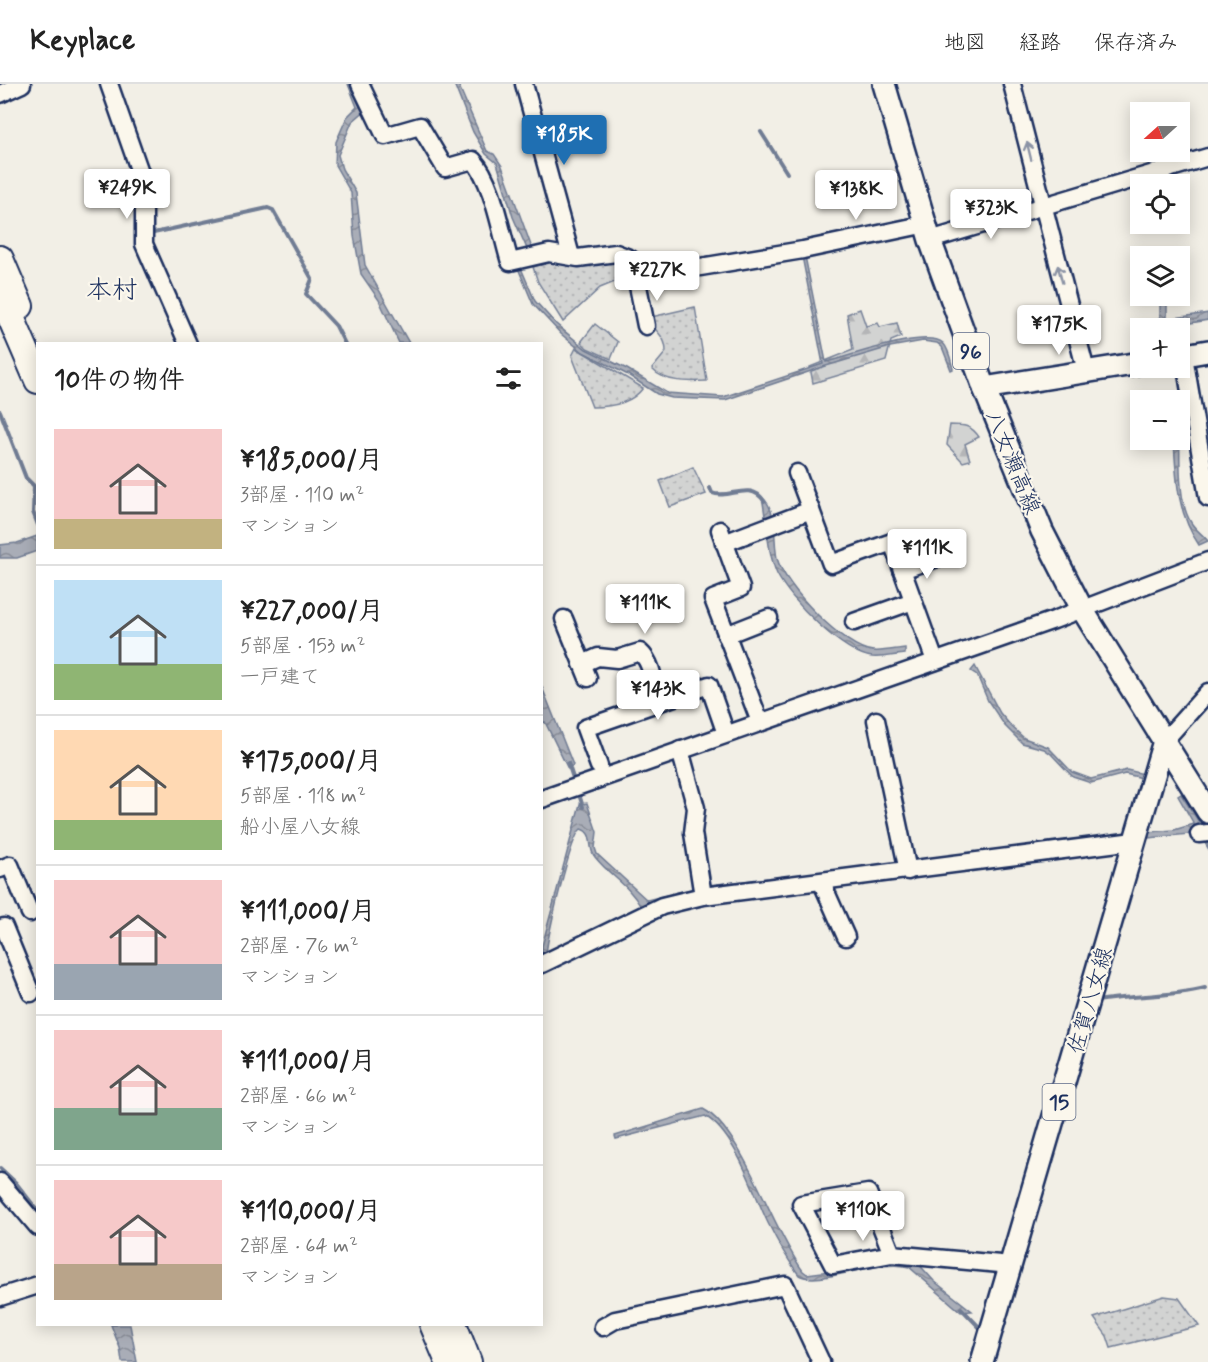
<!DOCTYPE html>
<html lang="ja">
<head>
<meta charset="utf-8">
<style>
  :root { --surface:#fff; --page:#f6f6f6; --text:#222; --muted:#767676; --line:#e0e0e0; --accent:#1f6fb2 }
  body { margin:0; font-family:Mynerve,"Klee One",sans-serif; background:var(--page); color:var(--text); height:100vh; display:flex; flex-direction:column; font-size:22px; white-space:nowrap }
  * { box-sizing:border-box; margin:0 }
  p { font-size:20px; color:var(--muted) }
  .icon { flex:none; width:33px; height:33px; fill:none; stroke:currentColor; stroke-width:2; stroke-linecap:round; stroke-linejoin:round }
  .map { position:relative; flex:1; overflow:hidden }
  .sheet { position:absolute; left:36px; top:258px; width:507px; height:984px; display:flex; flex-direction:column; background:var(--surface); border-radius:0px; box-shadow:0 3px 15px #0003 }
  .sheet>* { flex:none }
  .needle { width:39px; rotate:249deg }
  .tools { position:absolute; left:1130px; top:18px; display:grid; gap:12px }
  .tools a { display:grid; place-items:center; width:60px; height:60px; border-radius:0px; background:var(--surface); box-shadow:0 3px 15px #0003; font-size:30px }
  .price { position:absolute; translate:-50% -51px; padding:0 14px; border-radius:6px; background:#fff; color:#222; font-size:20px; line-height:39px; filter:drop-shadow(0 2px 3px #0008) }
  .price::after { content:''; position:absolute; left:50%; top:36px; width:18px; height:14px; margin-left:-9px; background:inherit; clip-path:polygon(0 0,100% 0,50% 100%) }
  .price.selected { background:var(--accent); color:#fff }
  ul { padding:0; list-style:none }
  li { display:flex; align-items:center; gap:18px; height:150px; padding:0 18px }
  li+li { border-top:2px solid var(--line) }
  li span { display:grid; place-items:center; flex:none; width:168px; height:120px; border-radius:0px; color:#555 }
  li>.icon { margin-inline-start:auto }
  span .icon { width:72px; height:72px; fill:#fffc; stroke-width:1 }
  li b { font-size:26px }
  h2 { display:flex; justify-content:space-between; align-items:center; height:72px; padding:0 18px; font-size:26px }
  header { display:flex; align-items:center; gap:36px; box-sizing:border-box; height:84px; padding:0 30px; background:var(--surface); border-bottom:2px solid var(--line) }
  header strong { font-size:28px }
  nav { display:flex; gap:33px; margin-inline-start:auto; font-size:21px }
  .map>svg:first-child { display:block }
  .grass { fill:url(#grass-dots); stroke:#768198; stroke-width:1.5 }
  .forest { fill:url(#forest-firs); stroke:#768198; stroke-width:1.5 }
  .water { fill:url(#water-waves); stroke:#707b93; stroke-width:1.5 }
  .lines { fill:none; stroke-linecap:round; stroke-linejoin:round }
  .stream { stroke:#707b93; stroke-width:4 }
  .minor-casing { stroke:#1b2f5e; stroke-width:21 }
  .major-casing { stroke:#1b2f5e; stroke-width:26 }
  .highway-casing { stroke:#1b2f5e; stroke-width:30 }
  .minor { stroke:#fbf7ec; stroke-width:16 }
  .major { stroke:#fbf7ec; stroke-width:21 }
  .highway { stroke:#fbf7ec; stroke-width:26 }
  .oneway { stroke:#8b93a5 }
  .labels { text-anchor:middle; stroke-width:4.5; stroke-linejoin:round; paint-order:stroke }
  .shield { fill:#fbf7ec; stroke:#5e6b89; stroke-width:1.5 }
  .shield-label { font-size:21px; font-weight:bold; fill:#1b2f5e }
  .street-label { font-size:22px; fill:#1b2f5e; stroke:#fbf7ec }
  .quarter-label { font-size:26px; fill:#1b2f5e; stroke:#fbf7ec }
</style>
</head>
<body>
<header>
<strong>Keyplace</strong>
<nav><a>地図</a><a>経路</a><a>保存済み</a></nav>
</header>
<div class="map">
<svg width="1208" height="1278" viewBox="0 0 1208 1278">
  <defs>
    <pattern id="grass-dots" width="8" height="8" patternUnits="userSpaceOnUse" patternTransform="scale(1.5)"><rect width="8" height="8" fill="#d2d3d2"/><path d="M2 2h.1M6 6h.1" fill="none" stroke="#b4b5b7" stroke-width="1.8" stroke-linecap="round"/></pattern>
    <pattern id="forest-firs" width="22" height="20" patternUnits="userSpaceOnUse" patternTransform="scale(1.5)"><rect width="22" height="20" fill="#d2d3d2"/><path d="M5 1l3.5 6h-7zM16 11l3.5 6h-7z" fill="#b4b5b7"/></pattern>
    <pattern id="water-waves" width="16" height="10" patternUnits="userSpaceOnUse" patternTransform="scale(1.5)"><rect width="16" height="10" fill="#a9adb7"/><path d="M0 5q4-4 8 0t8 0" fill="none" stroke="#898d98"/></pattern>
  </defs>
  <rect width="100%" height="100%" fill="#f2efe6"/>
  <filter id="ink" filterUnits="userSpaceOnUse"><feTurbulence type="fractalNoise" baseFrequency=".0167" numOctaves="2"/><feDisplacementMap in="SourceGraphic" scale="12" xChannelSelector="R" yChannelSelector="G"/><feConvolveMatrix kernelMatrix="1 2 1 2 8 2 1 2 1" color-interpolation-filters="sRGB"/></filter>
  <g filter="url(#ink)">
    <g class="grass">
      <polygon points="552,177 583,182 608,177 639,188 600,204 563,238 538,198 533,183"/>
      <path d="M695,223L707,297C689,298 665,299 652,285L666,268C666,251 654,247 647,234Z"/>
      <polygon points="595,240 618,258 611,275 587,264 581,258"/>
      <path d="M576,264L643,304C632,319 610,323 592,323L572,272Z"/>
      <polygon points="693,383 706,410 670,423 660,397"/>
      <polygon points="1164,1212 1179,1214 1199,1242 1111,1264 1107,1252 1094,1234"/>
    </g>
    <g class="forest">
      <polygon points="860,225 866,242 878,239 880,243 897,239 901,253 891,257 886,277 813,299 810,283 853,266 847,230"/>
      <path d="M950,341C964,341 971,341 979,353L965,360L970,376L963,378L947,361Z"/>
    </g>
    <g class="water">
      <polygon points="348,0 356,0 368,24 352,38 338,71 342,85 356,109 365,181 409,259 399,259 379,216 361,190 354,152 351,109 335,81 336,58 347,33 357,23"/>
      <polygon points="454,0 458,0 487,67 494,70 502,82 533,167 528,167 513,133 497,79 486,70 473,48"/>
      <path d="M802,172H805L826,278C848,273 926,244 943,259C949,265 951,277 953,285L951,286L942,263L937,259L923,257L890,263L826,282L725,316L672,314L657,310L628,291L583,268L561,250L533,220L518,184H521L535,217L556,240L586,265L627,285L667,309L723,313L823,280Z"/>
      <polygon points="1160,212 1167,212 1167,235 1208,229 1208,236 1160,244"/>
      <path d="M1179,323C1182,354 1174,415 1192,440C1196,446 1203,451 1208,457L1199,461C1177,429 1176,394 1174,356H1179Z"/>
      <path d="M762,413C778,426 773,456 777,474C784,502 845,565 873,567C883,568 895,565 905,564V570C895,571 882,574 872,573C842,569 790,516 777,490C767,467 767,438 762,413Z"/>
      <polygon points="37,452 37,467 17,474 0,474 0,461 17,459"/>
      <polygon points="975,582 1000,629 1011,642 1024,654 1048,663 1072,688 1091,695 1127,686 1144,690 1143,694 1125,690 1091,699 1073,693 1051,670 1044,665 1022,659 1005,642 988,617 977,591 971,587"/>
      <polygon points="542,603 573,681 568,685 545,638 542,639"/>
      <polygon points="1181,710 1208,752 1208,764 1199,749 1149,754 1149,748 1174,746 1194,740 1178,712"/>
      <path d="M587,719L597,748L595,764L597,770L647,816L708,801L873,783L641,823C628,800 611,793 595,773C587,764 595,749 581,745C570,753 548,852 546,870L542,874V862L580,720Z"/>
      <path d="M703,1025C742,1045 773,1147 803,1187L807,1190L915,1176L934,1197L972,1227L961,1228L909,1183C878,1174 819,1203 799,1191C787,1175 777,1157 768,1139C753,1108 736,1050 705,1032L616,1055L615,1052Z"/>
      <polygon points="111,1241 130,1241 137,1278 122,1278 120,1264"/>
    </g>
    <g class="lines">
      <g class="stream">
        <polyline points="761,48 787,89"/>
        <polyline points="149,150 268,124 273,126 312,195 306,210 336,242 345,260"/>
        <polyline points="0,327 26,394 34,402 33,428 38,441"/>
        <path d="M710,404L712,409C729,416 750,396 764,417"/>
        <polyline points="568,679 574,697"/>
        <polyline points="578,707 583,723"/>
        <path d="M1097,917C1133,911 1169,913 1205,904"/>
        <polyline points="0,1084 16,1099 38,1127"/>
        <polyline points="961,1224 981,1245"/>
      </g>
      <defs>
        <g id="minor">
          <polyline points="109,0 141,91 144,116 144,160 188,260"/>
          <path d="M360,0L385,52L420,42L445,84L473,76C493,97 501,149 510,178L549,169L578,174L616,169L629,174L645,186L664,189L803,166L917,142"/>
          <polyline points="524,0 571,172"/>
          <polyline points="1012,0 1086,287"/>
          <polyline points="0,10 22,0"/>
          <polyline points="930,156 1208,73"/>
          <polyline points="645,186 638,202 646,242"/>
          <polyline points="1184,272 1208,414"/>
          <polyline points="797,389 831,480 892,458 935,577"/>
          <polyline points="720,446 741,504 713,515 760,638"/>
          <polyline points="724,459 811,426"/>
          <polyline points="902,486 940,473"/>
          <polyline points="564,535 588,594"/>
          <polyline points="854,538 913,517"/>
          <polyline points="726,551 769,534"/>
          <path d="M582,580L598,573L617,575L640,568C653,579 654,602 658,619"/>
          <polyline points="876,636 908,787"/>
          <polyline points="1164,657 1208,608"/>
          <polyline points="680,666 696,724 693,749 703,812"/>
          <polyline points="599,682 585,644 709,601 726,650"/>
          <polyline points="542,715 1054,536 1208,477"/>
          <polyline points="1199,750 1208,749"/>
          <polyline points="0,785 10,781 30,829"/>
          <polyline points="822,799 846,853"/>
          <polyline points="4,843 31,909"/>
          <polyline points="542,880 662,822 703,812 1134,757"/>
          <polyline points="0,1098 38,1143"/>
          <polyline points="892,1170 868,1109 801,1120 833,1181 892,1170 1011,1181"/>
          <polyline points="0,1213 38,1201"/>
          <polyline points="603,1243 615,1236 785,1201 821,1278"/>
        </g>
        <g id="major">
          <polyline points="884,0 930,156 984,304 1042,447 1082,525 1208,728"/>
          <polyline points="1179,272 1208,267"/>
          <polyline points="984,304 1140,279"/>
          <polyline points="982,1278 1164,657"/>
        </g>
        <g id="highway">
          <polyline points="0,175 20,222"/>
          <polyline points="0,208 38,296"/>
          <polyline points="433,1240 449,1278"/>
          <polyline points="453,1240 468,1278"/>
        </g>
      </defs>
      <use href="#minor" class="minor-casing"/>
      <use href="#major" class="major-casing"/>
      <use href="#highway" class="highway-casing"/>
      <use href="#minor" class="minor"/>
      <use href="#major" class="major"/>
      <use href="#highway" class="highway"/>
    </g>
    <defs><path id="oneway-shaft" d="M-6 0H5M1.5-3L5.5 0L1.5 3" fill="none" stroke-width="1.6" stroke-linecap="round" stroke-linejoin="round" transform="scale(1.5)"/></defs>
    <g class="oneway">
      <use href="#oneway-shaft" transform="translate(1029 67) rotate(-104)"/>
      <use href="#oneway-shaft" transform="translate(1060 190) rotate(-105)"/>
    </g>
  </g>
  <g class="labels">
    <g class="shield">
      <rect x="953" y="249" width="36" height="36" rx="4.5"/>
      <rect x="1042.5" y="1000" width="33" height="36" rx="4.5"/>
    </g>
    <g class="shield-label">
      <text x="971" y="274">96</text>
      <text x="1059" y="1025">15</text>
    </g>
    <g class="street-label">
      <text transform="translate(1014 378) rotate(68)" y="8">八女瀬高線</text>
      <text transform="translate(1089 916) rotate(-74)" y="8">佐賀八女線</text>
    </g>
    <g class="quarter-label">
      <text x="112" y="214">本村</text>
    </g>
  </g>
</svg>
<div class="tools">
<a><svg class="needle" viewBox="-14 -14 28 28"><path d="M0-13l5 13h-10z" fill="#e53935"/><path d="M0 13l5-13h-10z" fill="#767676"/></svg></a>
<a><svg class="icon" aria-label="locate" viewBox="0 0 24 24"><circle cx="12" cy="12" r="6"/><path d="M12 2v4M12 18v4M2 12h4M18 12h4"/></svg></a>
<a><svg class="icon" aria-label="layers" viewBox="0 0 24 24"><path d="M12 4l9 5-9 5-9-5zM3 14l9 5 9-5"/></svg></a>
<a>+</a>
<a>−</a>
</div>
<b class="price selected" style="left:564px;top:82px">¥185K</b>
<b class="price" style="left:127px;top:136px">¥249K</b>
<b class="price" style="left:856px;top:137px">¥138K</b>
<b class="price" style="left:991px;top:156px">¥323K</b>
<b class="price" style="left:657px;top:218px">¥227K</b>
<b class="price" style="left:1059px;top:272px">¥175K</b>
<b class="price" style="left:927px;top:496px">¥111K</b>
<b class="price" style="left:645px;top:551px">¥111K</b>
<b class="price" style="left:658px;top:637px">¥143K</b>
<b class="price" style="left:863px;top:1158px">¥110K</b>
<section class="sheet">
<h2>10件の物件<svg class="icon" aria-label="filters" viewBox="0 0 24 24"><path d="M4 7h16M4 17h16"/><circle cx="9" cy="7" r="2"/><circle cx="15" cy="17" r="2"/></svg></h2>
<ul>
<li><span style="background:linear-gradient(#f6c9c9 75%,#c2b280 0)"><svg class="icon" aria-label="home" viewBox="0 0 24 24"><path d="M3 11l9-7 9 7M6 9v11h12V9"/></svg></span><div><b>¥185,000/月</b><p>3部屋 · 110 m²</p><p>マンション</p></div></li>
<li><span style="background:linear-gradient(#bfe0f5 70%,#8fb573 0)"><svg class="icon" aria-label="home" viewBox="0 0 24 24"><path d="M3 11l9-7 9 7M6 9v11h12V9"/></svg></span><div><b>¥227,000/月</b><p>5部屋 · 153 m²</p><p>一戸建て</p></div></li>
<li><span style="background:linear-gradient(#ffd9b3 75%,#8fb573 0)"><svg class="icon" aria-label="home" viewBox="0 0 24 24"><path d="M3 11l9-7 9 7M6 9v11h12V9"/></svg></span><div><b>¥175,000/月</b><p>5部屋 · 118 m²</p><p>船小屋八女線</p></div></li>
<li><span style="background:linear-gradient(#f6c9c9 70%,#9aa5b1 0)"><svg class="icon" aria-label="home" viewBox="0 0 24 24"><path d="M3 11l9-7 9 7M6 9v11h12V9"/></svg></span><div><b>¥111,000/月</b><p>2部屋 · 76 m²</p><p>マンション</p></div></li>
<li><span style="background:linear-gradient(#f6c9c9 65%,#7fa58c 0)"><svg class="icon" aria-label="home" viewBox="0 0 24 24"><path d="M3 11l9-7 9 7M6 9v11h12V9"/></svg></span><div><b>¥111,000/月</b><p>2部屋 · 66 m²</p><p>マンション</p></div></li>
<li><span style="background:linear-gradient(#f6c9c9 70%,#b9a48a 0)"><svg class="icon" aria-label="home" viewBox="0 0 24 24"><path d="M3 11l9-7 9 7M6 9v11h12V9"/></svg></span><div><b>¥110,000/月</b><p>2部屋 · 64 m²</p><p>マンション</p></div></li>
</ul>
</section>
</div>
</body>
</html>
